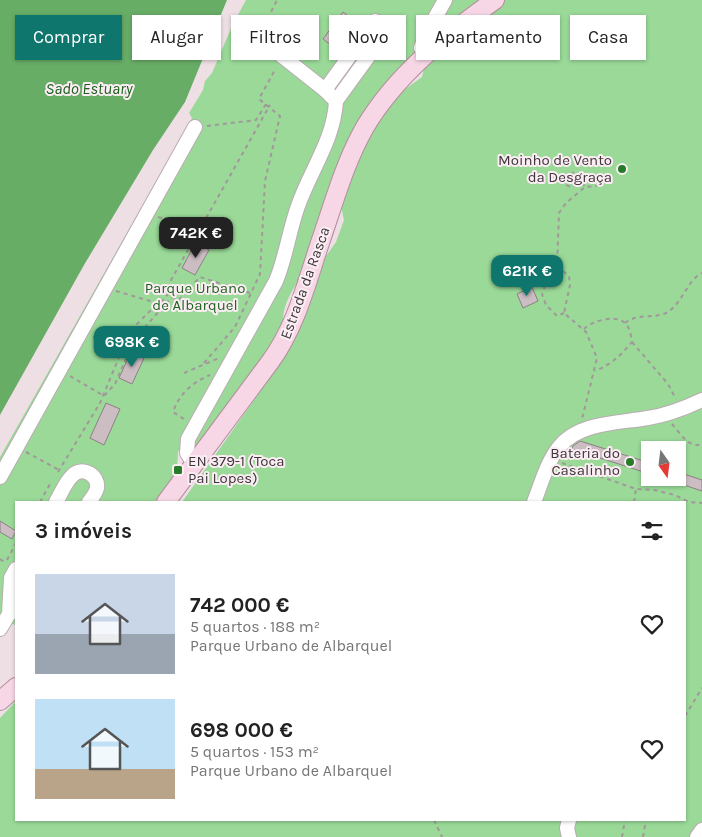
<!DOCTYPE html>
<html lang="pt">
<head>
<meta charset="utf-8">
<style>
  :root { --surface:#fff; --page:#f2f2f2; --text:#222; --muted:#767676; --accent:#0f766e }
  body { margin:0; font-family:Karla,sans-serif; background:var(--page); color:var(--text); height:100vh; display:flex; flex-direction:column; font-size:19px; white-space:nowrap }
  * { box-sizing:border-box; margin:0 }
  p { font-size:16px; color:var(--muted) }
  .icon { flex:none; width:28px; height:28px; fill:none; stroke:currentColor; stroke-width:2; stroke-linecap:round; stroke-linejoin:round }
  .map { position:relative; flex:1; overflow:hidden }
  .side { position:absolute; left:15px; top:501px; width:671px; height:320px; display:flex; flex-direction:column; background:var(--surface); border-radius:0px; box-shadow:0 1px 4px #0004 }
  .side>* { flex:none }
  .hud { position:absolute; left:15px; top:15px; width:672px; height:45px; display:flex; gap:10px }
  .needle { width:32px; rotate:166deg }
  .fabs { position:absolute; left:641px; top:441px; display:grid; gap:10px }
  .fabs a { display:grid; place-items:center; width:45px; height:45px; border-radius:0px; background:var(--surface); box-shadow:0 1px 4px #0004; font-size:25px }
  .price { position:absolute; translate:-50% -42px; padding:0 11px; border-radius:10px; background:var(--accent); color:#fff; font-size:16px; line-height:32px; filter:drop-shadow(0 1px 2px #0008) }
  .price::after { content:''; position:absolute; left:50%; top:30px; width:15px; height:11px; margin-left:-8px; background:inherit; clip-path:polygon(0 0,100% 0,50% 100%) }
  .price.on { background:#222; color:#fff }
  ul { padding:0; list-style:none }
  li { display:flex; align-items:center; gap:15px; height:125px; padding:0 20px }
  li span { display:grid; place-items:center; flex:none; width:140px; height:100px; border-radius:0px; color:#555 }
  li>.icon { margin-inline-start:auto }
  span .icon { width:60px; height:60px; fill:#fffc; stroke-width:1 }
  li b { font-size:21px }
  h2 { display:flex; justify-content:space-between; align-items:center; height:60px; padding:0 20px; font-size:21px }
  .tag { padding:0 18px; border-radius:0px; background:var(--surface); box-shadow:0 1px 4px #0004; font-size:18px; line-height:45px }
  .tag.on { background:var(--accent); color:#fff }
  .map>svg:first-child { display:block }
  .green { fill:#9ad998; fill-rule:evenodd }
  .water { fill:#67ad66 }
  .building { fill:#ccbdc3; stroke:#8d8085 }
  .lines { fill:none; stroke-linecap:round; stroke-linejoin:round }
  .minor-casing { stroke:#baacb2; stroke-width:16 }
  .major-casing { stroke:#b38c9d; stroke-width:20 }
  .path { stroke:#a2979b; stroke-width:2; stroke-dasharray:4 4; stroke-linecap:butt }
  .minor { stroke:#fff; stroke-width:14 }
  .major { stroke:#f7d6e5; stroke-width:18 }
  .poi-dot { fill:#267b28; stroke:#fbedf3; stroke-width:2 }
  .labels { text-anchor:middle; stroke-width:4; stroke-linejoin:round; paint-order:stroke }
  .poi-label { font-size:15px; fill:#3d373a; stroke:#fbedf3; text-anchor:end }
  .street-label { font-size:15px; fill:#3d373a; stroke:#fbedf3 }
  .park-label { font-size:15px; fill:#1f6521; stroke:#fbedf3 }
  .water-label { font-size:16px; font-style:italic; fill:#1a611c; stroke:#fbedf3 }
</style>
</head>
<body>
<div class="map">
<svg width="702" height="837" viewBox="0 0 702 837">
  <rect width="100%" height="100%" fill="#eedfe5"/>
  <path class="green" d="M246,0H702V837H0V718L16,701V820H685V502H182L278,366L294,339L319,265H323L326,256L336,242L344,220L341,206L371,129L393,98L422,77L431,38L421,34L412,60L367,112L302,275C295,286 287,298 284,311C282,320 284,325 280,334L200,443L178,451L177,471L155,502H16V626L0,614V457L192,118L189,113L203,90L205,81L212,73L232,26ZM650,450H678V478H650Z"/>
  <polygon class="water" points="0,0 227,0 185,102 153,150 84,265 0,415"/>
  <g class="building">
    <polygon points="343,12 356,22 336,49 323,39"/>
    <polygon points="196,242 209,250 195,275 182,268"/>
    <polygon points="532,287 538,301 523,308 517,294"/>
    <polygon points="131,352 144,358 132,384 119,378"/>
    <polygon points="106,403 120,409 104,445 90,438"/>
    <polygon points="580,441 650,463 650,474 572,449 573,446"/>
    <polygon points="678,472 702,480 702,491 678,483"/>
    <polygon points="0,521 16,531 12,539 0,532"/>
  </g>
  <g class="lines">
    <defs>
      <g id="minor">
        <polyline points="426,56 421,48 427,32 445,0"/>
        <polyline points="325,90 375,21 389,28 336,101"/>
        <path d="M194,464L187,453L188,439L276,281C286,257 289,231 298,206C310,171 334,140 336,101L325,90L258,37"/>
        <polyline points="0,477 195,127"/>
        <path d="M56,502C61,494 65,482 73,475C82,466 99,475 97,488C96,493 92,498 89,502"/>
        <path d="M534,502C541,484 547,462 559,447C579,422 619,423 648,418C667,415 685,408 702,400"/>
        <polyline points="9,614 11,578 16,569"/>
        <polyline points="0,629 9,614 16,609"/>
        <polyline points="569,820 567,828 569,837"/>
        <polyline points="697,837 702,830"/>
      </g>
      <g id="major">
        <path d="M166,502L270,362C296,327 307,281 321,240C334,202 345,162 365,127C396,75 447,34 495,0"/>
        <polyline points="0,701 16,687"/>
      </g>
    </defs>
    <use href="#minor" class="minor-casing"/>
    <use href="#major" class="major-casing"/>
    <g class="path">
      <polyline points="264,26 277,0"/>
      <polyline points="207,126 256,120 266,104"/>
      <polyline points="574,172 560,181 570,187 583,184 585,187"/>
      <polyline points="158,217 201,228"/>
      <polyline points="557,266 569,276 570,285 564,313 586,332 597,358 582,419"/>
      <polyline points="116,291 160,304 168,294 178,301 200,277 250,293"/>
      <polyline points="564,313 557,316 546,305 542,294 550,272 557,266 559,213 566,203 585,187 596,186 615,174"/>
      <path d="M625,323C637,313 653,319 666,313C683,304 686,281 702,273"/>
      <path d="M584,329C592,321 615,314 625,323C630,327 631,336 632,342C621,355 612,364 595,371"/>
      <polyline points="93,337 122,352"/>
      <polyline points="632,342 668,384 676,399"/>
      <polyline points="204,363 235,327 260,274 265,181 280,116 259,99 276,68"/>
      <polyline points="184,373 219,358"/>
      <polyline points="70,376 104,396 115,384 135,338 172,297"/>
      <path d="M184,419L173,412C179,394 193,382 210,375"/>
      <path d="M672,424C680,433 689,449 702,444"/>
      <polyline points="26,452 59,470"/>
      <polyline points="562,463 636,489 654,490 675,495 689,502 702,503"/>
      <polyline points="58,472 100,403 130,331 158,303 270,105"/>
      <polyline points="40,502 50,484"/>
      <polyline points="634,502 636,489"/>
      <polyline points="0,559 6,563"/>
      <polyline points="7,560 16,543"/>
      <polyline points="685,716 702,688"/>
      <polyline points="434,820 442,837"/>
      <polyline points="622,837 625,820"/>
      <polyline points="643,837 646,820"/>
    </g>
    <use href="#minor" class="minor"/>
    <use href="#major" class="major"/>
  </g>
  <g class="poi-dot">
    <circle cx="622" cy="169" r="5"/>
    <circle cx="630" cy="462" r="5"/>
    <rect x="173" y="465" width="10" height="10" rx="2.5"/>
  </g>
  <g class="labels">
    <g class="poi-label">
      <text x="612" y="165">Moinho de Vento<tspan x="612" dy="17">da Desgraça</tspan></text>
      <text x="620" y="458">Bateria do<tspan x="620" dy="17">Casalinho</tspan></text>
      <text x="188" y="466" text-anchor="start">EN 379-1 (Toca<tspan x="188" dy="17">Pai Lopes)</tspan></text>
    </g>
    <g class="street-label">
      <text transform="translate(305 283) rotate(-70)" y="5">Estrada da Rasca</text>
    </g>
    <g class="park-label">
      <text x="195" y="293">Parque Urbano<tspan x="195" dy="17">de Albarquel</tspan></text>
    </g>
    <g class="water-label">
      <text x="89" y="94">Sado Estuary</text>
    </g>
  </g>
</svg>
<div class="fabs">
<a><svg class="needle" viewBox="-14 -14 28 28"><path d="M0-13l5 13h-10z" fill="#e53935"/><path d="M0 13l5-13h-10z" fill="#767676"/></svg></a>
</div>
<b class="price on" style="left:196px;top:259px">742K €</b>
<b class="price" style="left:527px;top:297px">621K €</b>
<b class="price" style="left:132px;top:368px">698K €</b>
<div class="hud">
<a class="tag on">Comprar</a>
<a class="tag">Alugar</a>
<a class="tag">Filtros</a>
<a class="tag">Novo</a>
<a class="tag">Apartamento</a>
<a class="tag">Casa</a>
</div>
<section class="side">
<h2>3 imóveis<svg class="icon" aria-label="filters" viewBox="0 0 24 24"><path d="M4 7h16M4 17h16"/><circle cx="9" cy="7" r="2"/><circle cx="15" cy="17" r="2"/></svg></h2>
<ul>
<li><span style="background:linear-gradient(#c9d6e8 60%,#9aa5b1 0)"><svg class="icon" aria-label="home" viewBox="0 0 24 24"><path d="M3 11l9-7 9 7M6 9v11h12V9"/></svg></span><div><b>742 000 €</b><p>5 quartos · 188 m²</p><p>Parque Urbano de Albarquel</p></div><svg class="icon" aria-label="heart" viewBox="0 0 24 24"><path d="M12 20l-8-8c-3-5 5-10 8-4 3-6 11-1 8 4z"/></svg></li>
<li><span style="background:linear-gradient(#bfe0f5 70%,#b9a48a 0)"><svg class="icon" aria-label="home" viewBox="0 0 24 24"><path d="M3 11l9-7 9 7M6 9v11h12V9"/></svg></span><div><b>698 000 €</b><p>5 quartos · 153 m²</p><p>Parque Urbano de Albarquel</p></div><svg class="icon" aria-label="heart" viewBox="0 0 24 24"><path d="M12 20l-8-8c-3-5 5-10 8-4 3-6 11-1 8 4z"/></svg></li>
</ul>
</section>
</div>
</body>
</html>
